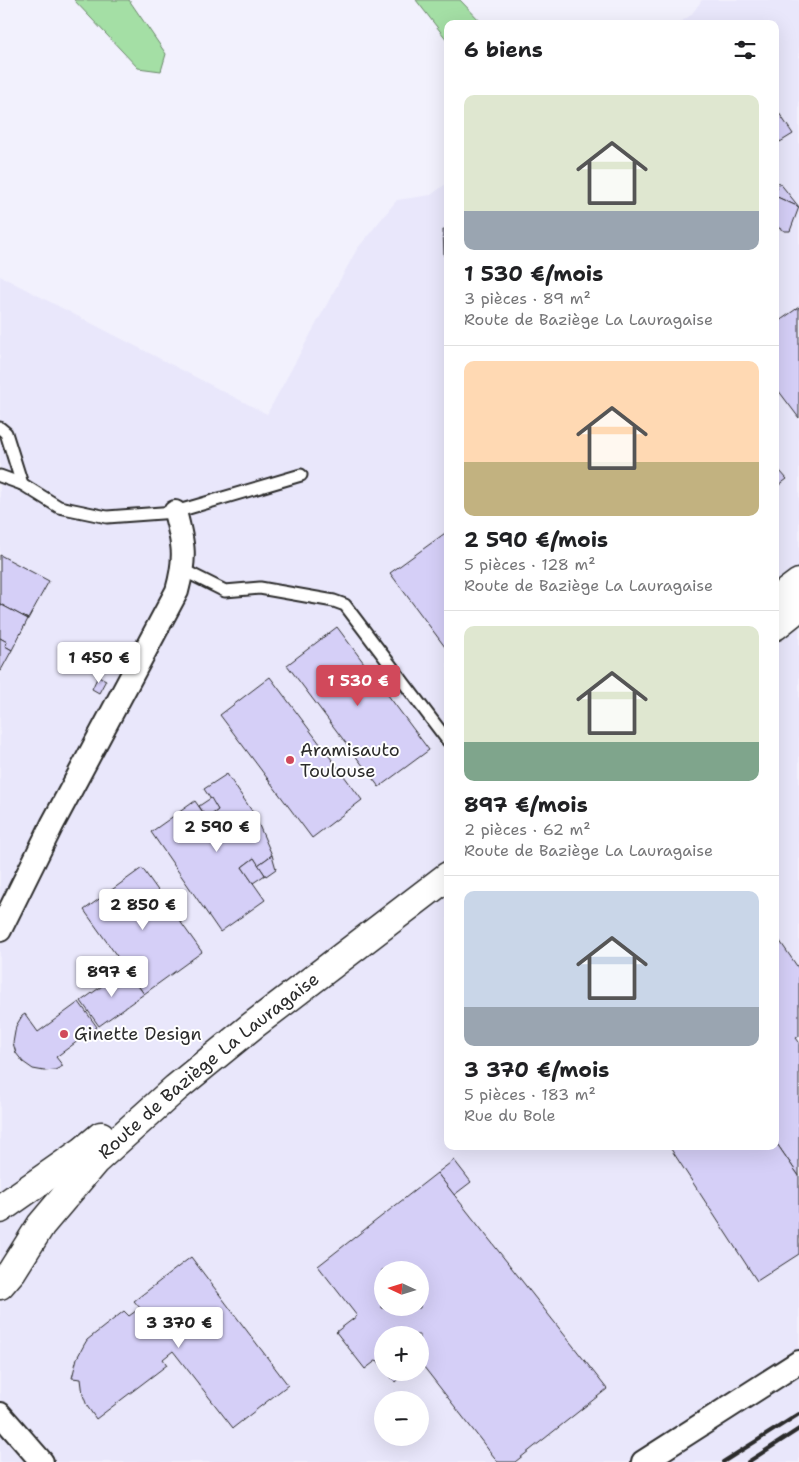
<!DOCTYPE html>
<html lang="fr">
<head>
<meta charset="utf-8">
<style>
  :root { --surface:#fff; --page:#f6f6f6; --text:#202124; --muted:#757577; --line:#e0e0e0; --accent:#d1495b }
  body { margin:0; font-family:"Shantell Sans",sans-serif; background:var(--page); color:var(--text); height:100vh; display:flex; flex-direction:column; font-size:19px; white-space:nowrap }
  * { box-sizing:border-box; margin:0 }
  p { font-size:16px; color:var(--muted) }
  .icon { flex:none; width:28px; height:28px; fill:none; stroke:currentColor; stroke-width:2; stroke-linecap:round; stroke-linejoin:round }
  .map { position:relative; flex:1; overflow:hidden }
  .details { position:absolute; left:444px; top:20px; width:335px; height:1130px; display:flex; flex-direction:column; background:var(--surface); border-radius:10px; box-shadow:0 5px 20px #0002 }
  .details>* { flex:none }
  .needle { width:32px; rotate:274deg }
  .tools { position:absolute; left:374px; top:1261px; display:grid; gap:10px }
  .tools a { display:grid; place-items:center; width:55px; height:55px; border-radius:50%; background:var(--surface); box-shadow:0 5px 20px #0002; font-size:25px }
  .price { position:absolute; translate:-50% -42px; padding:0 11px; border-radius:5px; background:#fff; color:#222; font-size:16px; line-height:32px; filter:drop-shadow(0 1px 2px #0008) }
  .price::after { content:''; position:absolute; left:50%; top:30px; width:15px; height:11px; margin-left:-8px; background:inherit; clip-path:polygon(0 0,100% 0,50% 100%) }
  .price.active { background:var(--accent); color:#fff }
  ul { padding:0; list-style:none }
  li { display:grid; align-content:center; gap:10px; height:265px; padding:0 20px }
  li+li { border-top:1px solid var(--line) }
  li span { display:grid; place-items:center; height:155px; border-radius:10px; color:#555 }
  li>.icon { margin-inline-start:auto }
  span .icon { width:90px; height:90px; fill:#fffc; stroke-width:1 }
  li b { font-size:21px }
  h2 { display:flex; justify-content:space-between; align-items:center; height:60px; padding:0 20px; font-size:21px }
  .map>svg:first-child { display:block }
  .built { fill:#e9e7fb; fill-rule:evenodd }
  .green { fill:#a4dfa5; stroke:#688568 }
  .building { fill:#d5cff7; stroke:#2b2b2b; fill-rule:evenodd }
  .lines { fill:none; stroke-linecap:round; stroke-linejoin:round }
  .service-casing { stroke:#2b2b2b; stroke-width:15 }
  .minor-casing { stroke:#2b2b2b; stroke-width:26 }
  .secondary-casing { stroke:#2b2b2b; stroke-width:31 }
  .service { stroke:#fff; stroke-width:11 }
  .minor { stroke:#fff; stroke-width:22 }
  .secondary { stroke:#fff; stroke-width:28 }
  .rail { stroke:#2b2b2b; stroke-width:4 }
  .poi-dot { fill:#d1495b; stroke:#fff; stroke-width:2 }
  .labels { text-anchor:middle; stroke-width:4; stroke-linejoin:round; paint-order:stroke }
  .poi-label { font-size:18px; fill:#2b2b2b; stroke:#fff; text-anchor:start }
  .street-label { font-size:18px; fill:#2b2b2b; stroke:#fff }
</style>
</head>
<body>
<div class="map">
<svg width="799" height="1462" viewBox="0 0 799 1462">
  <rect width="100%" height="100%" fill="#f2f1fd"/>
  <filter id="ink" filterUnits="userSpaceOnUse"><feTurbulence type="fractalNoise" baseFrequency=".02" numOctaves="2"/><feDisplacementMap in="SourceGraphic" scale="10" xChannelSelector="R" yChannelSelector="G"/><feConvolveMatrix kernelMatrix="1 2 1 2 8 2 1 2 1" color-interpolation-filters="sRGB"/></filter>
  <g filter="url(#ink)">
    <path class="built" d="M702,0H799V1462H0V276L267,414L357,249L397,200L431,195L447,183L448,1146H775V24H678L691,15ZM382,1270H420V1308H382ZM382,1335H420V1372H382ZM382,1400H420V1438H382Z"/>
    <g class="green">
      <polygon points="74,0 129,0 166,54 161,71 138,68"/>
      <polygon points="416,0 460,0 483,24 448,24 447,40"/>
    </g>
    <g class="building">
      <polygon points="775,107 793,134 780,142 775,134"/>
      <polygon points="779,182 799,207 775,196 775,191"/>
      <polygon points="775,196 799,207 790,231 785,231 775,226"/>
      <polygon points="443,230 448,230 448,259 444,256"/>
      <polygon points="799,307 799,418 775,386 775,324"/>
      <polygon points="780,471 787,479 775,488 775,475"/>
      <polygon points="448,531 448,651 390,573"/>
      <polygon points="0,555 49,581 28,619 0,604"/>
      <polygon points="0,604 28,619 12,650 5,646 7,642 0,638"/>
      <polygon points="337,627 429,750 379,787 287,665"/>
      <polygon points="0,638 7,642 5,646 12,650 0,672"/>
      <polygon points="98,676 106,680 99,693 92,689"/>
      <polygon points="270,677 362,800 312,838 220,715"/>
      <polygon points="227,774 254,814 272,855 258,865 254,858 242,867 265,900 220,932 151,832 195,801 207,818 218,810 204,789"/>
      <polygon points="211,798 218,810 207,818 199,806"/>
      <polygon points="272,855 276,869 266,876 258,865"/>
      <polygon points="254,858 265,875 253,883 242,867"/>
      <polygon points="142,868 202,952 144,994 84,910"/>
      <polygon points="775,934 799,969 799,1036 796,1038 799,1042 799,1176 775,1141"/>
      <polygon points="126,969 144,994 99,1026 81,1001"/>
      <polygon points="79,1002 97,1027 56,1057 63,1066 55,1070 44,1071 33,1069 23,1062 16,1053 13,1043 16,1026 22,1016 25,1014 38,1032"/>
      <polygon points="775,1141 799,1176 799,1254 757,1281 669,1146 775,1146"/>
      <polygon points="454,1160 471,1182 454,1195 437,1173"/>
      <path d="M437,1173L607,1389L515,1462H498L420,1362V1335H382V1366L377,1360L365,1369L336,1332L357,1316L318,1266ZM382,1270H420V1308H382Z"/>
      <polygon points="191,1257 288,1385 233,1428 173,1351 163,1359 167,1365 96,1419 87,1406 83,1395 81,1379 72,1378 77,1358 84,1345 87,1340 124,1311 129,1316 140,1308 134,1301"/>
      <polygon points="387,1372 406,1372 395,1382"/>
    </g>
    <g class="lines">
      <defs>
        <g id="service">
          <polyline points="0,428 6,433 22,484"/>
          <polyline points="0,476 22,484 59,507 107,517 175,512 301,475"/>
          <polyline points="183,570 225,591 260,588 334,601 345,605 448,741"/>
        </g>
        <g id="minor">
          <path d="M0,930L52,825L177,591C186,558 184,545 175,512"/>
          <polyline points="0,1414 42,1462"/>
          <polyline points="643,1462 799,1362"/>
        </g>
        <g id="secondary">
          <polyline points="775,601 799,583"/>
          <polyline points="775,626 799,607"/>
          <polyline points="0,1209 83,1151 101,1136"/>
          <path id="s1" d="M0,1285L12,1271L41,1225L95,1161L176,1088L252,1026L448,876"/>
        </g>
      </defs>
      <use href="#service" class="service-casing"/>
      <use href="#minor" class="minor-casing"/>
      <use href="#secondary" class="secondary-casing"/>
      <use href="#service" class="service"/>
      <use href="#minor" class="minor"/>
      <use href="#secondary" class="secondary"/>
      <g class="rail">
        <polyline points="723,1462 799,1414"/>
        <polyline points="748,1462 799,1429"/>
      </g>
    </g>
  </g>
  <g class="poi-dot">
    <circle cx="290" cy="760" r="5"/>
    <circle cx="64" cy="1034" r="5"/>
  </g>
  <g class="labels">
    <g class="poi-label">
      <text x="300" y="756">Aramisauto<tspan x="300" dy="21">Toulouse</tspan></text>
      <text x="74" y="1040">Ginette Design</text>
    </g>
    <g class="street-label">
      <text dy="6" stroke="none"><textPath href="#s1" startOffset="305">Route de Baziège La Lauragaise</textPath></text>
    </g>
  </g>
</svg>
<div class="tools">
<a><svg class="needle" viewBox="-14 -14 28 28"><path d="M0-13l5 13h-10z" fill="#e53935"/><path d="M0 13l5-13h-10z" fill="#757577"/></svg></a>
<a>+</a>
<a>−</a>
</div>
<b class="price" style="left:99px;top:684px">1 450 €</b>
<b class="price active" style="left:358px;top:707px">1 530 €</b>
<b class="price" style="left:217px;top:853px">2 590 €</b>
<b class="price" style="left:143px;top:931px">2 850 €</b>
<b class="price" style="left:112px;top:998px">897 €</b>
<b class="price" style="left:179px;top:1349px">3 370 €</b>
<section class="details">
<h2>6 biens<svg class="icon" aria-label="filters" viewBox="0 0 24 24"><path d="M4 7h16M4 17h16"/><circle cx="9" cy="7" r="2"/><circle cx="15" cy="17" r="2"/></svg></h2>
<ul>
<li><span style="background:linear-gradient(#dfe7d0 75%,#9aa5b1 0)"><svg class="icon" aria-label="home" viewBox="0 0 24 24"><path d="M3 11l9-7 9 7M6 9v11h12V9"/></svg></span><div><b>1 530 €/mois</b><p>3 pièces · 89 m²</p><p>Route de Baziège La Lauragaise</p></div></li>
<li><span style="background:linear-gradient(#ffd9b3 65%,#c2b280 0)"><svg class="icon" aria-label="home" viewBox="0 0 24 24"><path d="M3 11l9-7 9 7M6 9v11h12V9"/></svg></span><div><b>2 590 €/mois</b><p>5 pièces · 128 m²</p><p>Route de Baziège La Lauragaise</p></div></li>
<li><span style="background:linear-gradient(#dfe7d0 75%,#7fa58c 0)"><svg class="icon" aria-label="home" viewBox="0 0 24 24"><path d="M3 11l9-7 9 7M6 9v11h12V9"/></svg></span><div><b>897 €/mois</b><p>2 pièces · 62 m²</p><p>Route de Baziège La Lauragaise</p></div></li>
<li><span style="background:linear-gradient(#c9d6e8 75%,#9aa5b1 0)"><svg class="icon" aria-label="home" viewBox="0 0 24 24"><path d="M3 11l9-7 9 7M6 9v11h12V9"/></svg></span><div><b>3 370 €/mois</b><p>5 pièces · 183 m²</p><p>Rue du Bole</p></div></li>
</ul>
</section>
</div>
</body>
</html>
